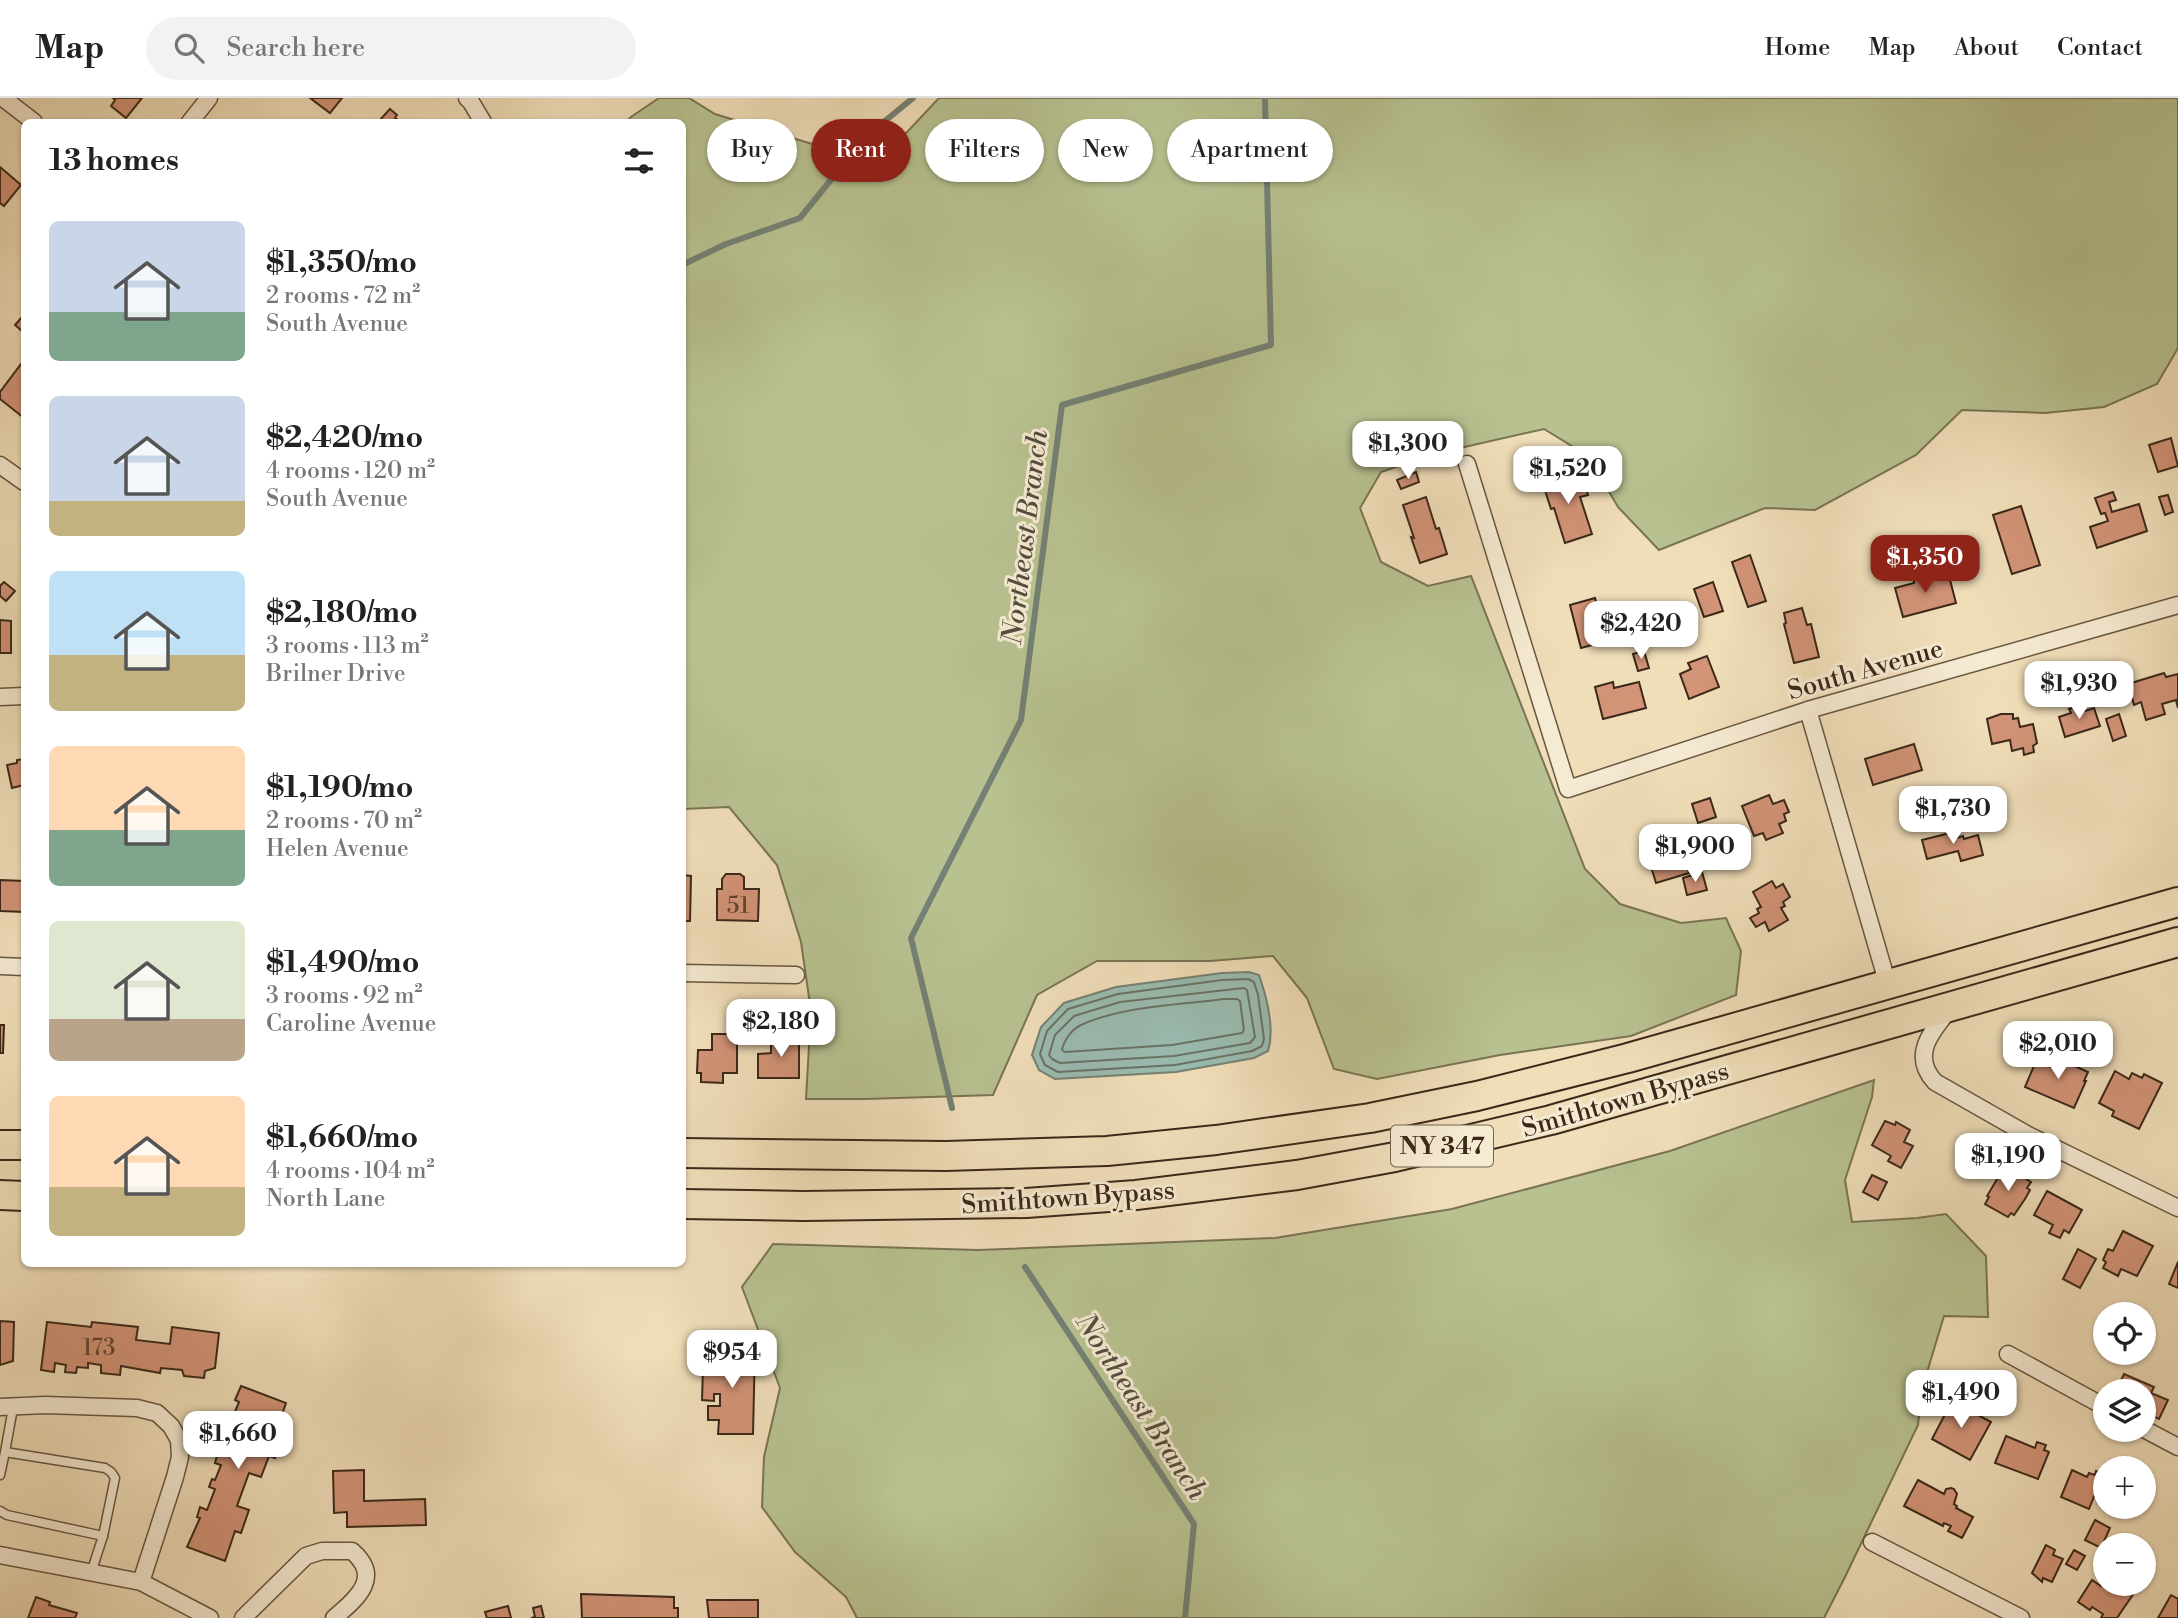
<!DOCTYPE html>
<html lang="en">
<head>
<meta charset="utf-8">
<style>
  :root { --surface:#fff; --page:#f2f2f2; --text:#222; --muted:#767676; --line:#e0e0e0; --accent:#8f2418 }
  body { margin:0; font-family:"Libre Bodoni",serif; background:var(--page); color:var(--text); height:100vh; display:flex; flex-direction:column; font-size:26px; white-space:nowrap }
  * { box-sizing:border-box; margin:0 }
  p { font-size:23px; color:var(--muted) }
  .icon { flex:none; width:38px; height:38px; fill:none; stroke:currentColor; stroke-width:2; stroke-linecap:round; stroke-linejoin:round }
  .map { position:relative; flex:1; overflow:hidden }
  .details { position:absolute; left:21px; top:21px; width:665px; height:1148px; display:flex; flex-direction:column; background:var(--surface); border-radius:10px; box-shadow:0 2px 5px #0004 }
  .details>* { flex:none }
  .banner { position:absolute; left:707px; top:21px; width:665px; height:63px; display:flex; gap:14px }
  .buttons { position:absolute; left:2093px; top:1204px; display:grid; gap:14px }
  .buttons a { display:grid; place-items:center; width:63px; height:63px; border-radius:50%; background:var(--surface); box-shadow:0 2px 5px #0004; font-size:35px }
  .price { position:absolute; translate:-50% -60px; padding:0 16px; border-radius:14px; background:#fff; color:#222; font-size:23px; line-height:46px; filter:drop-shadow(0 2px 4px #0008) }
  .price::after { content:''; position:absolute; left:50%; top:42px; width:21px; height:16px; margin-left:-10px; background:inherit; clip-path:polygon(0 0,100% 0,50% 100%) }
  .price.active { background:var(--accent); color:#fff }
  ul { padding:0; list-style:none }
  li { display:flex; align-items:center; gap:21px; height:175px; padding:0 28px }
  li span { display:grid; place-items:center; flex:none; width:196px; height:140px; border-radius:10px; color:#555 }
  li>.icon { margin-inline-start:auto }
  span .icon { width:84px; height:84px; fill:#fffc; stroke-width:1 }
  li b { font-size:30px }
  h2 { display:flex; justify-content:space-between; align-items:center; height:84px; padding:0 28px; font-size:30px }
  .chip { padding:0 24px; border-radius:32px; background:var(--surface); box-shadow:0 2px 5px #0004; font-size:24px; line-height:63px }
  .chip.active { background:var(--accent); color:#fff }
  header { display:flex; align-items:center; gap:42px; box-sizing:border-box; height:98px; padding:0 35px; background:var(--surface); border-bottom:2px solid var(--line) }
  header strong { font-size:33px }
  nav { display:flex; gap:38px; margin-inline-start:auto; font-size:24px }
  .search { width:490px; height:63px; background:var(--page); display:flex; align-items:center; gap:18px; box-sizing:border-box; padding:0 24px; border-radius:38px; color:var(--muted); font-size:26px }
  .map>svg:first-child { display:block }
  .green { fill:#b8c190; stroke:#7a7454; stroke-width:2 }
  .water { fill:#9abcb1; stroke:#748174; stroke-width:2 }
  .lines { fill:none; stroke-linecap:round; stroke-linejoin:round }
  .shore { stroke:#6a7265; stroke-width:2 }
  .stream { stroke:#748174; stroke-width:6 }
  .building { fill:#d29377; stroke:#3b2819; stroke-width:2 }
  .lane-casing { stroke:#685641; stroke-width:11 }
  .street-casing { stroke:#685641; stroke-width:19 }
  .highway-casing { stroke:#3b2819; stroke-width:32 }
  .lane { stroke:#f5ead2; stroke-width:8 }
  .street { stroke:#f5ead2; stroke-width:16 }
  .highway { stroke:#f0deb9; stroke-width:28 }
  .labels { text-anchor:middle; stroke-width:6; stroke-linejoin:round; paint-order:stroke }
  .number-label { font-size:23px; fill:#614330 }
  .shield { fill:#f5ead2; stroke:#736250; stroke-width:2 }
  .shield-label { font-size:24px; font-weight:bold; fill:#3b2819 }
  .street-label { font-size:26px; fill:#3b2819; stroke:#f5ead2 }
  .water-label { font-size:28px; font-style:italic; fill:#534d3f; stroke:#f5ead2 }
</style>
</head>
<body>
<header>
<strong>Map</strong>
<div class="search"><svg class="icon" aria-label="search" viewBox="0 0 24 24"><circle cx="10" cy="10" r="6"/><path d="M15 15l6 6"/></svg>Search here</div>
<nav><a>Home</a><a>Map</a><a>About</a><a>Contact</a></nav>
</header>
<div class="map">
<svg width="2178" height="1520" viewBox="0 0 2178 1520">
  <rect width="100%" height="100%" fill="#f0deb9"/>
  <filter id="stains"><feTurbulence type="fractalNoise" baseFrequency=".00286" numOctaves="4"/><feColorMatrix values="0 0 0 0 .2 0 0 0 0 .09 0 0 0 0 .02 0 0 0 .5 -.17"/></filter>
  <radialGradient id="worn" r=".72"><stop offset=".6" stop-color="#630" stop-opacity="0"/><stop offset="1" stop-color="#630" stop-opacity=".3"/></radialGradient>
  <g class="green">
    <polygon points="659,0 689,0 715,16 877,66 939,0 2178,0 2178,250 2157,286 2104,309 2045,315 1962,312 1916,357 1815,412 1765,410 1659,452 1618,409 1588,358 1544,331 1438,355 1381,374 1360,410 1381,464 1428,488 1471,478 1585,771 1620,806 1681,825 1726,820 1741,853 1736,897 1631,938 1500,957 1377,981 1334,971 1307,900 1273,858 1210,863 1097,863 1037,897 993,997 866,1001 806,1001 811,913 801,844 777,767 729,709 683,711 682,24 626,24 631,19"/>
    <polygon points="1874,982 1872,999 1845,1082 1852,1124 1917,1120 1946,1116 1986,1158 1988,1219 1944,1218 1922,1291 1918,1327 1845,1479 1824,1520 857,1520 846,1499 795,1454 762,1409 764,1359 780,1290 742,1189 773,1146 978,1152 1275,1140 1452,1111 1670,1053"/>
  </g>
  <path class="water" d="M1249,874L1259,877C1267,900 1275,930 1268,953L1254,960L1176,974L1055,981L1039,972L1032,957L1041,929L1064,905L1116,889L1222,875Z"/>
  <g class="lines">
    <g class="shore">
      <polygon points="1248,881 1254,884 1258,897 1264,941 1262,948 1252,953 1175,967 1058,974 1045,967 1040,956 1047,933 1068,911 1118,896 1222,882"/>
      <polygon points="1244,890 1247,892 1255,939 1250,945 1174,958 1060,965 1052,961 1049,957 1055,937 1074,918 1120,904"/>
      <path d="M1224,901H1237L1240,903L1244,932L1242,935L1172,947L1065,954L1062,952C1064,942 1072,931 1081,927C1122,908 1179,907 1224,901Z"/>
    </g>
    <g class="stream">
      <polyline points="682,167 726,146 800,120 830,83 880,27 913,0"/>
      <polyline points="952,1010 911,840 1021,622 1062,307 1271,247 1265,0"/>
      <polyline points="1025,1169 1194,1426 1185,1520"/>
    </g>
  </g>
  <g class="building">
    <polygon points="113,0 142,0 126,20 111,8 115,2"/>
    <polygon points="310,0 342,0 330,15"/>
    <polygon points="390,11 397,17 395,20 401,24 378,24"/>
    <polygon points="0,69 21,87 4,108 0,105"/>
    <polygon points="23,218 24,230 22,233 15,227"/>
    <polygon points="24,262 24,320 0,301 0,294"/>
    <polygon points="2171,340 2178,368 2158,374 2149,347"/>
    <polygon points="1572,373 1576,386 1584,384 1588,397 1580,399 1592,436 1565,445 1554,410 1551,411 1542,383"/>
    <polygon points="1416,374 1419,384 1401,391 1397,382"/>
    <polygon points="2113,394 2116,402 2109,404 2112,414 2139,406 2147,433 2097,450 2090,429 2108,423 2105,415 2101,416 2095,400"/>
    <polygon points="2168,397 2173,414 2165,417 2159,399"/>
    <polygon points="1426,399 1436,431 1439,430 1447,456 1420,465 1411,439 1414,440 1403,407"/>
    <polygon points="2021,408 2040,467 2012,476 1993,417"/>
    <polygon points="1965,445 1971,469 1947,474 1941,451"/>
    <polygon points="1750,457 1766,503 1748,509 1732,464"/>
    <polygon points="1926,477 1927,483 1949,478 1956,505 1903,519 1895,490 1914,485 1914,480"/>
    <polygon points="4,484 15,493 6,503 0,498 0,488"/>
    <polygon points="1713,484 1723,513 1704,519 1694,491"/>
    <polygon points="1595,500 1607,543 1581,550 1570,507"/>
    <polygon points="1802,510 1807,527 1811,526 1819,559 1794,565 1784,526 1786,525 1784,515"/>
    <polygon points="0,522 11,523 11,555 0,555"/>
    <polygon points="1644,553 1649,570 1638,573 1633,556"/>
    <polygon points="1707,558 1719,589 1689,601 1680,576 1691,571 1688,565"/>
    <polygon points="2164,575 2166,579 2178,576 2178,610 2176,602 2162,606 2165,616 2146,622 2141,604 2134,607 2128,586"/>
    <polygon points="1613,584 1614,590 1639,584 1646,610 1603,621 1595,589"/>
    <polygon points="2083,607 2085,613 2094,610 2100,628 2065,639 2059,619 2071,615 2069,611"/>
    <polygon points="2001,616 2013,616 2013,621 2018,620 2020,629 2033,626 2037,645 2033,648 2034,654 2024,657 2023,650 2012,653 2010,642 1992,646 1987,621"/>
    <polygon points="2119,616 2126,638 2113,643 2106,621"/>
    <polygon points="1914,646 1922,672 1873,687 1865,661"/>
    <polygon points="24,661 24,687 12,690 7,667 17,665 17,662"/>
    <polygon points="1961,690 1969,716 1942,724 1934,698"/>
    <polygon points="1769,697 1773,706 1784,702 1789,714 1784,716 1786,723 1779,726 1783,735 1766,742 1763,735 1754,738 1742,708"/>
    <polygon points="1710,700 1716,719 1698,725 1692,706"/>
    <polygon points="1671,730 1673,737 1678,735 1689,775 1656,785 1642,739"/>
    <polygon points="1954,734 1956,740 1963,738 1964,741 1978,737 1983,757 1961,763 1958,753 1927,761 1922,742"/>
    <polygon points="1702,774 1707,792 1687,797 1683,780"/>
    <polygon points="726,776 740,776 744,779 744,791 759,791 758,823 717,822 717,791 722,791 722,781"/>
    <polygon points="682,777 691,778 690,823 682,823"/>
    <polygon points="0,782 24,783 24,814 0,813"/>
    <polygon points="1772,783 1776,790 1783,786 1790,799 1783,804 1785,808 1781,810 1788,822 1769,833 1765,824 1756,829 1750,820 1759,815 1757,811 1761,809 1753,794"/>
    <polygon points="0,927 4,927 3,955 0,955"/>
    <polygon points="712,936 737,936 737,975 723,975 723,985 701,984 701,975 697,975 698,952 712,952"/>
    <polygon points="771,938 799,938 799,980 758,980 758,956 771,955"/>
    <polygon points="2055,959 2088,974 2084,983 2086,983 2074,1010 2025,989 2036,963 2051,969"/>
    <polygon points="2115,973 2129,981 2132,975 2142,980 2144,976 2162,985 2139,1031 2112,1018 2114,1013 2099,1005"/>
    <polygon points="1885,1023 1895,1027 1896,1024 1910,1032 1904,1044 1913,1048 1901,1070 1888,1063 1891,1058 1872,1047"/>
    <polygon points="2005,1068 2031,1084 2027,1090 2030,1092 2025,1101 2014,1117 2011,1115 2008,1119 1985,1106 1989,1099 1987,1098"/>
    <polygon points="1872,1077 1887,1084 1878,1102 1863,1094"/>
    <polygon points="2047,1093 2082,1112 2069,1135 2064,1132 2060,1140 2049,1135 2053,1127 2034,1117"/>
    <polygon points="2123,1133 2153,1148 2137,1178 2121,1171 2118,1178 2103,1170 2106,1164 2103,1162 2108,1151 2113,1153"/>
    <polygon points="2078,1151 2096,1161 2080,1190 2063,1181"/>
    <polygon points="2178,1164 2178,1190 2169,1186"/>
    <polygon points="0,1223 14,1224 13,1263 0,1267"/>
    <polygon points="47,1224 91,1229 92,1224 138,1229 136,1242 170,1246 172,1229 219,1235 215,1270 205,1273 204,1280 184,1278 182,1272 161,1270 160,1275 121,1268 120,1277 101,1275 101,1267 88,1265 88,1270 77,1269 76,1275 65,1274 66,1267 55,1265 54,1274 41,1272"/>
    <polygon points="721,1248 755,1249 753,1336 718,1336 719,1322 708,1322 708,1308 720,1308 720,1296 714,1296 714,1303 702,1302 703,1269 720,1269"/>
    <polygon points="2124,1276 2154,1289 2151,1295 2168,1302 2159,1321 2144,1314 2144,1293 2116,1293"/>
    <polygon points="241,1288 286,1305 275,1336 283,1339 275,1360 269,1358 261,1379 249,1375 237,1408 249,1412 241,1435 235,1433 225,1463 187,1449 200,1420 197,1419 200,1409 207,1412 215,1391 209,1389 212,1381 215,1382 221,1367 215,1365 218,1354 225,1357 233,1333 226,1330 230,1320 232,1321 239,1304 235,1302"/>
    <polygon points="1952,1303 1991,1324 1970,1362 1932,1341"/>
    <polygon points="2006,1338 2035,1350 2037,1344 2046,1347 2044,1352 2049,1354 2038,1381 1995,1365"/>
    <polygon points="364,1372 364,1403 425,1401 426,1427 347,1429 347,1414 334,1415 333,1373"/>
    <polygon points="2072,1372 2087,1379 2089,1375 2095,1377 2096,1373 2103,1376 2089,1411 2061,1399"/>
    <polygon points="1918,1382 1944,1396 1946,1391 1951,1390 1954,1391 1957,1396 1954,1406 1957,1408 1956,1410 1973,1419 1962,1440 1948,1433 1951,1428 1944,1425 1943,1428 1904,1408"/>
    <polygon points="2095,1422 2110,1430 2101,1450 2085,1442"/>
    <polygon points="2046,1447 2055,1452 2053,1457 2063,1461 2052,1484 2043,1480 2042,1484 2032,1475"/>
    <polygon points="2074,1452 2085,1458 2077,1472 2066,1466"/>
    <polygon points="2105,1481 2105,1486 2119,1486 2134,1495 2117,1520 2101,1520 2103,1516 2092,1509 2090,1512 2078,1504 2092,1482 2101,1488"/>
    <polygon points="581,1496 674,1499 674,1510 678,1510 678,1520 582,1520"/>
    <polygon points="2171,1497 2178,1501 2178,1520 2158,1520"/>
    <polygon points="36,1499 50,1504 49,1507 77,1515 75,1520 28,1520"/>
    <polygon points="707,1502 758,1502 758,1520 709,1520"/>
    <polygon points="508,1508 511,1520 487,1520 485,1514"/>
    <polygon points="541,1508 544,1520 531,1520 535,1519 533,1510"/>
  </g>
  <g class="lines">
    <defs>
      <g id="lane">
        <polyline points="13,1310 5,1354 105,1370 111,1374 115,1380 103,1438 91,1475"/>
        <polyline points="0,1377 5,1354"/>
        <polyline points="0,1413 7,1417 103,1438"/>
      </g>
      <g id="street">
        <polyline points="3,0 34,24"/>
        <polyline points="467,0 471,4 483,24"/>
        <polyline points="190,24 209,0"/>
        <polyline points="1467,366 1568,691 1808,612 2178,507"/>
        <polyline points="0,367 24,384"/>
        <polyline points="0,599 24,598"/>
        <polyline points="1808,612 1888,887"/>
        <polyline points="0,868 24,869"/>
        <polyline points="682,875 796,877"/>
        <path d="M1950,911C1932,933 1910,957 1935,984L2028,1037L2178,1110"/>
        <polyline points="2008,1256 2105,1309"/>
        <polyline points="0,1309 45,1307 137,1310 157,1315 171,1328 179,1342 180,1359 175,1379 141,1484"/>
        <polyline points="2144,1331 2178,1349"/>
        <polyline points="1872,1444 2021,1520"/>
        <polyline points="0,1457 141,1484 210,1520"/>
        <path d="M243,1520L306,1458L322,1453H352C383,1480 356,1501 334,1520"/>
      </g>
      <g id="highway">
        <polyline points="0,1047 24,1047"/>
        <polyline points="682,1055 946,1058 1107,1053 1216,1042 1370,1020 1477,998 1628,960 2178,804"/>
        <polyline points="0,1097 24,1098"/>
        <polyline points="682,1106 804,1108 1026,1105 1136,1097 1297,1077 1395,1059 1551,1022 2178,844"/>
      </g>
    </defs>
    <use href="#lane" class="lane-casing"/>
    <use href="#street" class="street-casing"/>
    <use href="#highway" class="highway-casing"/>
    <use href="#lane" class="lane"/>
    <use href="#street" class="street"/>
    <use href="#highway" class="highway"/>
  </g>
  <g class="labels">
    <g class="number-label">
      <text x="738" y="815">51</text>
      <text x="99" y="1257">173</text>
    </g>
    <rect class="shield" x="1391" y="1027.5" width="102" height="41" rx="5"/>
    <g class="shield-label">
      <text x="1442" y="1056">NY 347</text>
    </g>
    <g class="street-label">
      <text transform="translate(1865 571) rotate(-16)" y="9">South Avenue</text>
      <text transform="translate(1625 1001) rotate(-16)" y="9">Smithtown Bypass</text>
      <text transform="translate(1068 1099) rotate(-4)" y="9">Smithtown Bypass</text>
    </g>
    <g class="water-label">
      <text transform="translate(1024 439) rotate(-83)" y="10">Northeast Branch</text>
      <text transform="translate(1142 1308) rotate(57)" y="10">Northeast Branch</text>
    </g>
  </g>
  <rect width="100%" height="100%" filter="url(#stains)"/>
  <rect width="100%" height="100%" fill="url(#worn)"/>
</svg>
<div class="buttons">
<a><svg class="icon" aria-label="locate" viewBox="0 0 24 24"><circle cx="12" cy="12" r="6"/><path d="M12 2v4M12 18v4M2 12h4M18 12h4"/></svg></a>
<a><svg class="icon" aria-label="layers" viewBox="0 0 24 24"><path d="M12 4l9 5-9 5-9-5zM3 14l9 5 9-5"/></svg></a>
<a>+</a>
<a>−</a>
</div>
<b class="price" style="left:1408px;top:383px">$1,300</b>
<b class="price" style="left:1568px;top:408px">$1,520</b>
<b class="price active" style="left:1925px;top:497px">$1,350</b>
<b class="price" style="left:1641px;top:563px">$2,420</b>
<b class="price" style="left:2079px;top:623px">$1,930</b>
<b class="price" style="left:1953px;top:748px">$1,730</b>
<b class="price" style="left:1695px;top:786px">$1,900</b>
<b class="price" style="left:781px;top:961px">$2,180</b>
<b class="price" style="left:2058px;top:983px">$2,010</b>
<b class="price" style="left:2008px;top:1095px">$1,190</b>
<b class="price" style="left:732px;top:1292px">$954</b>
<b class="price" style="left:1961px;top:1332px">$1,490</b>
<b class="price" style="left:238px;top:1373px">$1,660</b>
<div class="banner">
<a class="chip">Buy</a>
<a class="chip active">Rent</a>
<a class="chip">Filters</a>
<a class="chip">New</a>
<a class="chip">Apartment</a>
</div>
<section class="details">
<h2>13 homes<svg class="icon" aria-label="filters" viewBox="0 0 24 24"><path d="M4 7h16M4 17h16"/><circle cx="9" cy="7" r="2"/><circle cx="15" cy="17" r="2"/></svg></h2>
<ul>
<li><span style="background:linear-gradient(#c9d6e8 65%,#7fa58c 0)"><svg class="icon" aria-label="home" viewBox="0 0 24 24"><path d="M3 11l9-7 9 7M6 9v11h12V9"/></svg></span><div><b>$1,350/mo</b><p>2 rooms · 72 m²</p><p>South Avenue</p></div></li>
<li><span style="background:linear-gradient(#c9d6e8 75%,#c2b280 0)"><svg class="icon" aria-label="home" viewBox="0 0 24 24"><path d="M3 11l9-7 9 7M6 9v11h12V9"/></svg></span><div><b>$2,420/mo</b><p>4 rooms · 120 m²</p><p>South Avenue</p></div></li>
<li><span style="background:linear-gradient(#bfe0f5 60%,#c2b280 0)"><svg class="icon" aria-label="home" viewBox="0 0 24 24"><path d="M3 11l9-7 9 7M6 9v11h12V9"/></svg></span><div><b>$2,180/mo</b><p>3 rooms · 113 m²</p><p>Brilner Drive</p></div></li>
<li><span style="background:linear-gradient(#ffd9b3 60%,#7fa58c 0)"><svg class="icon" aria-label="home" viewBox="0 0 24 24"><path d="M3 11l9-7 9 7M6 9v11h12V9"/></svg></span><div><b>$1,190/mo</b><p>2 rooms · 70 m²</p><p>Helen Avenue</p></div></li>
<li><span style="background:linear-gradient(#dfe7d0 70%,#b9a48a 0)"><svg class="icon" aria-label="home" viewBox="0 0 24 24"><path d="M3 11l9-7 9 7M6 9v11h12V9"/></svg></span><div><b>$1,490/mo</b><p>3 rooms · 92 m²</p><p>Caroline Avenue</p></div></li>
<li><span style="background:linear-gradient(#ffd9b3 65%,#c2b280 0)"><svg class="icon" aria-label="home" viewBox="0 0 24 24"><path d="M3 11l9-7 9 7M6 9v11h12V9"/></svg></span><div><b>$1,660/mo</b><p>4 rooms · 104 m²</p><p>North Lane</p></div></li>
</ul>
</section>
</div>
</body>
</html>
